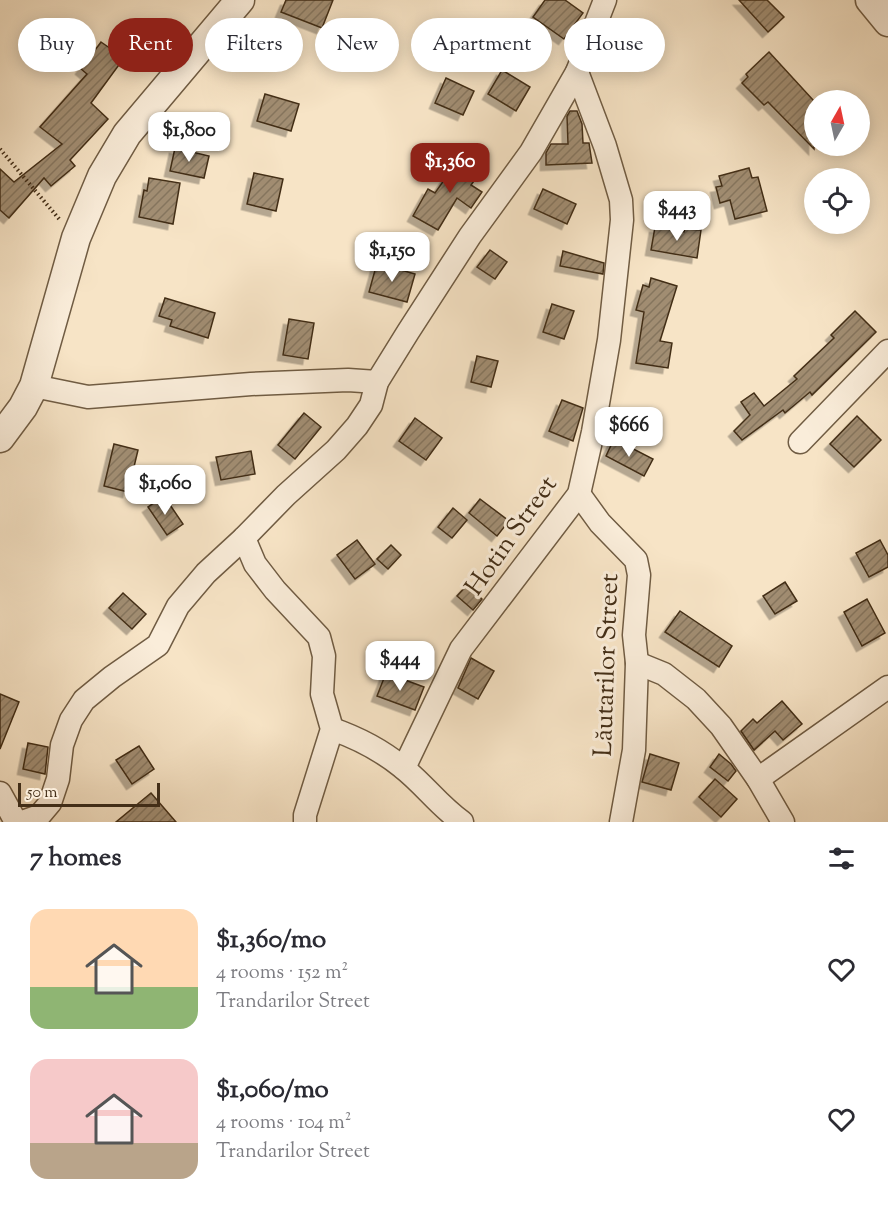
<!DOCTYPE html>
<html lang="en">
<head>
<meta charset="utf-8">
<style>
  :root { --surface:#fff; --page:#f7f7f7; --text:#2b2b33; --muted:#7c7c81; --accent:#8f2418 }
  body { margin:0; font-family:"Sorts Mill Goudy",serif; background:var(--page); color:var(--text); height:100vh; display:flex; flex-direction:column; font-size:22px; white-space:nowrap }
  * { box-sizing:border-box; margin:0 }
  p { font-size:20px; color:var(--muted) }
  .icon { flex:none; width:33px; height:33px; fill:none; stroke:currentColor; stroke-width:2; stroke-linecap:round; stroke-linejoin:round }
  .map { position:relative; height:822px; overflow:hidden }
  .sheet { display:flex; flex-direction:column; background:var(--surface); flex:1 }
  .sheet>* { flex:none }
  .top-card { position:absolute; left:18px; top:18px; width:852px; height:54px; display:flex; gap:12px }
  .needle { width:39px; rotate:9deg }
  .buttons { position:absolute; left:804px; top:90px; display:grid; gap:12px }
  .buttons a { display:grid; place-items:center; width:66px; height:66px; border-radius:50%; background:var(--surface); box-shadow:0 3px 15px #0003; font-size:30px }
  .scale { position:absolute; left:18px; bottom:15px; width:142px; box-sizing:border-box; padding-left:6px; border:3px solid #432e17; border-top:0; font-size:16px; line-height:21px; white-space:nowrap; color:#432e17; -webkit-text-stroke:4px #faedda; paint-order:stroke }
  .price { position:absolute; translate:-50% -51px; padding:0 14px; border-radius:12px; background:#fff; color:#222; font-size:20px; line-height:39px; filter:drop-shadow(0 2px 3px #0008) }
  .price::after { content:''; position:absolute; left:50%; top:36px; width:18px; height:14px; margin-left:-9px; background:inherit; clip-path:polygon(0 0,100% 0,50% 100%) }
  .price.on { background:var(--accent); color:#fff }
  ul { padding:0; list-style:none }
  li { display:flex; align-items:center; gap:18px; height:150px; padding:0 30px }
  li span { display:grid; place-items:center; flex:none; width:168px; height:120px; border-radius:18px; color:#555 }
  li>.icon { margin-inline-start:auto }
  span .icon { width:72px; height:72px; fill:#fffc; stroke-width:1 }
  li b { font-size:26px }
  h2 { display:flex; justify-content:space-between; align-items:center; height:72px; padding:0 30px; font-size:26px }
  .tag { padding:0 21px; border-radius:27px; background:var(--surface); box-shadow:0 3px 15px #0003; font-size:21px; line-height:54px }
  .tag.on { background:var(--accent); color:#fff }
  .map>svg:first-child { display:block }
  .building { fill:url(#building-hatch); stroke:#432e17; stroke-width:1.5; filter:url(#shadow) }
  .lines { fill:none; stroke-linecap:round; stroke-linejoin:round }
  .minor-casing { stroke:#705c43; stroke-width:25 }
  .tertiary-casing { stroke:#705c43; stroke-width:31 }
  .path { stroke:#432e17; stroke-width:4; stroke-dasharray:1.5 3; stroke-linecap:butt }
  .minor { stroke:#faedda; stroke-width:22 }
  .tertiary { stroke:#faedda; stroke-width:28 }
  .labels { text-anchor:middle; stroke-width:6; stroke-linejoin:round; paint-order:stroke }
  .street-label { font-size:26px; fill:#432e17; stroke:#faedda }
</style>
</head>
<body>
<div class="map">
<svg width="888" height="822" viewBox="0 0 888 822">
  <defs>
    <pattern id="building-hatch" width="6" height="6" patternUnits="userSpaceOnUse" patternTransform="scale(1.5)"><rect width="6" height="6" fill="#a18d72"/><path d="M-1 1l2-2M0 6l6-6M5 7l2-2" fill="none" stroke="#85745d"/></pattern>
    <filter id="shadow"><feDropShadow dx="-5.5" dy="5.5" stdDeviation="0" flood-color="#0004"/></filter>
  </defs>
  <rect width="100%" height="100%" fill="#f7e4c6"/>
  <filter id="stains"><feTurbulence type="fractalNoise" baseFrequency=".00333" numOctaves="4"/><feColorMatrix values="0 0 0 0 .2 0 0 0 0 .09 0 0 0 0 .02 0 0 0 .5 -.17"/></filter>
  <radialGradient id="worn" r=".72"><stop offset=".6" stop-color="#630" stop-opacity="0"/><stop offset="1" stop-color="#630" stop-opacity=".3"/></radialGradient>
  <g class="building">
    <polygon points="286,0 333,0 322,28 281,12"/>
    <polygon points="545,0 565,0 583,13 564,39 533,17"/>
    <polygon points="739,0 767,0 784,17 768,32"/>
    <polygon points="101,42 124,58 91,103 108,119 70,160 75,166 51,186 44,178 9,218 0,210 0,169 14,182 62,144 40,127 87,74 81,69"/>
    <polygon points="769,52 814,101 814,149 768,102 764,105 742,83 748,77 746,74"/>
    <polygon points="502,70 530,87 516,111 488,94"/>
    <polygon points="446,78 474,91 463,115 435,103"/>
    <polygon points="265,94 299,104 291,131 257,121"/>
    <polygon points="570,111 577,111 582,124 583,143 589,143 592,163 546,165 546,153 551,144 568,144 567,116"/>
    <polygon points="175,148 209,156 204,178 170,171"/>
    <polygon points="461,156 482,170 471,185 482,192 471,208 457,198 438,230 413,216 428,189 435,193"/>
    <polygon points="749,168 752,178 758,177 767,211 735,219 730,200 720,203 716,187 722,186 719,176"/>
    <polygon points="254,173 283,179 276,211 247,204"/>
    <polygon points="149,178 180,183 173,224 139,217 144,190 147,191"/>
    <polygon points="543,189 576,204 567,224 534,209"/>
    <polygon points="655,227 684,232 685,229 701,230 697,258 651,250"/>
    <polygon points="490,250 507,262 495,279 477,267"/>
    <polygon points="563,251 604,263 603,274 560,266"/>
    <polygon points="377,263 415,274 407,302 369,292"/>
    <polygon points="651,278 677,286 660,341 672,343 668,368 636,363 644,312 636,310 643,285 649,287"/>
    <polygon points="165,298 215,313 208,338 170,326 172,320 159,316"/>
    <polygon points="552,304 574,311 564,339 543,332"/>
    <polygon points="855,311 876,332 812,395 810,392 785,413 783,410 742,440 734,431 750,415 741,402 754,393 764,406 797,379 794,376 834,338 831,335"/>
    <polygon points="289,319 314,323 308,359 283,355"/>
    <polygon points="477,356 498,361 491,387 471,382"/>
    <polygon points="562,400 583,408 573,441 549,431"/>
    <polygon points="304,413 321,427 295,459 278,445"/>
    <polygon points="857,416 881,440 854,467 830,444"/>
    <polygon points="415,418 442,438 426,460 399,441"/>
    <polygon points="614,439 653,459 644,476 606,456"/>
    <polygon points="114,444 138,450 128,492 104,486"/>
    <polygon points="251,451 255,474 221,480 216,457"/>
    <polygon points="164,496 183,524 167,535 148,507"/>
    <polygon points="480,499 509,521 497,536 469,513"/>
    <polygon points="453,508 467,520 452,538 438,527"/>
    <polygon points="357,540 375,564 355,579 337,555"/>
    <polygon points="880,540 888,555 888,567 869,577 856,553"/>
    <polygon points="391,545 401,555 388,569 377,559"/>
    <polygon points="785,582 797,601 775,614 763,596"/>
    <polygon points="467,585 482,599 473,610 457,596"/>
    <polygon points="123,593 146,614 132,629 109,608"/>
    <polygon points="867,599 885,633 862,646 844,612"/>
    <polygon points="680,611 732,646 719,667 665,632"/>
    <polygon points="471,658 494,671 478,699 458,688"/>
    <polygon points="386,673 424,687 415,710 377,696"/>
    <polygon points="0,694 19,702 0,749"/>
    <polygon points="782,701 802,724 783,740 775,731 754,750 741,731 753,719 757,723"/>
    <polygon points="28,743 48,747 45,774 23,769"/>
    <polygon points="139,746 154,769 132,784 116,760"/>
    <polygon points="650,754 679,763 671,790 642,782"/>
    <polygon points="719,754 731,764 736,771 728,781 710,767"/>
    <polygon points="715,779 737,799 721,817 699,797"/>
    <polygon points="151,793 176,822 116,822"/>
  </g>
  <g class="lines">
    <defs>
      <g id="minor">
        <polyline points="34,386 88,397 251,384 348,380 377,382"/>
        <polyline points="800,442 888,351"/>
        <polyline points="579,494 600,523 636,560 639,575 634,635 637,663 634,750 621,822"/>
        <polyline points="244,538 255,564 275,590 319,637 324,656 322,694 332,729 305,815 305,822"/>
        <polyline points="637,663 664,674 696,699 721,726 758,779 783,822"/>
        <path d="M332,729C358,738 381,750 402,767C424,784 438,805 462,822"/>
        <polyline points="404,768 461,649 579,494 593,432 609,340 622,220 621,200 605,146 577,72"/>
        <polyline points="758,779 888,687"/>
        <polyline points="0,793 16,822"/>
        <polyline points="22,822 39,816 50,803 58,779 62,745 71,720 84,700 112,677 158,645 178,606 206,573 244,538 286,495 336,450 357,426 371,405 377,382 408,332 470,236 531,152 577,72 605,0"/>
      </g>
      <g id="tertiary">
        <polyline points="870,0 888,22"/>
        <polyline points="0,438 23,407 34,386 76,238 102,176 127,134 240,0"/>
      </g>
    </defs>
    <use href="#minor" class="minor-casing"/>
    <use href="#tertiary" class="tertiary-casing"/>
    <polyline class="path" points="0,149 60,220"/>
    <use href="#minor" class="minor"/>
    <use href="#tertiary" class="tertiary"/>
  </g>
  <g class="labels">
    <g class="street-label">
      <text transform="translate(510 535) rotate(-55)" y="9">Hotin Street</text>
      <text transform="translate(605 665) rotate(-88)" y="9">Lăutarilor Street</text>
    </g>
  </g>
  <rect width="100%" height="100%" filter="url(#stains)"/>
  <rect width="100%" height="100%" fill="url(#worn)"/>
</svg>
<div class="buttons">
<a><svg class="needle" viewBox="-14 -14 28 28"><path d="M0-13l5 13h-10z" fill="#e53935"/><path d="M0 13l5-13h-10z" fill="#7c7c81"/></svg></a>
<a><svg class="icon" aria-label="locate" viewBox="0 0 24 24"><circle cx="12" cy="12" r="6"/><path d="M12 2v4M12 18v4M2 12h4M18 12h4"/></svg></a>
</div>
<div class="scale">50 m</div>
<b class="price" style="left:189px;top:163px">$1,800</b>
<b class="price on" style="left:450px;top:194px">$1,360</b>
<b class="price" style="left:677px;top:242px">$443</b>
<b class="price" style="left:392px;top:283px">$1,150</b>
<b class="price" style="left:629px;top:458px">$666</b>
<b class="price" style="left:165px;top:516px">$1,060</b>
<b class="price" style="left:400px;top:692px">$444</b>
<div class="top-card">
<a class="tag">Buy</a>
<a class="tag on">Rent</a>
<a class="tag">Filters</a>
<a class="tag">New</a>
<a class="tag">Apartment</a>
<a class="tag">House</a>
</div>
</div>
<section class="sheet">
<h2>7 homes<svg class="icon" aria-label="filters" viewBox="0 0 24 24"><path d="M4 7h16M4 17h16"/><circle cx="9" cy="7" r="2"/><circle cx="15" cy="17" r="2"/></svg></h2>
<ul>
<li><span style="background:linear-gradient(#ffd9b3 65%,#8fb573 0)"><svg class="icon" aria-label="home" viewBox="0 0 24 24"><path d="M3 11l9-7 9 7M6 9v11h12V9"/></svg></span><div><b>$1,360/mo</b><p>4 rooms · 152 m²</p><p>Trandarilor Street</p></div><svg class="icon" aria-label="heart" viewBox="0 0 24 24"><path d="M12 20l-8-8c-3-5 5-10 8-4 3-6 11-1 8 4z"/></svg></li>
<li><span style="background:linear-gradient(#f6c9c9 70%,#b9a48a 0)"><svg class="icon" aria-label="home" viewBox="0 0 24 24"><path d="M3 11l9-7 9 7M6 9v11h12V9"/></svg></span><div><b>$1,060/mo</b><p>4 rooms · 104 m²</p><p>Trandarilor Street</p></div><svg class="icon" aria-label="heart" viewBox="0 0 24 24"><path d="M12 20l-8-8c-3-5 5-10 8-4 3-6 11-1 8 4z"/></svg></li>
</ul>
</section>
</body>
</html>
